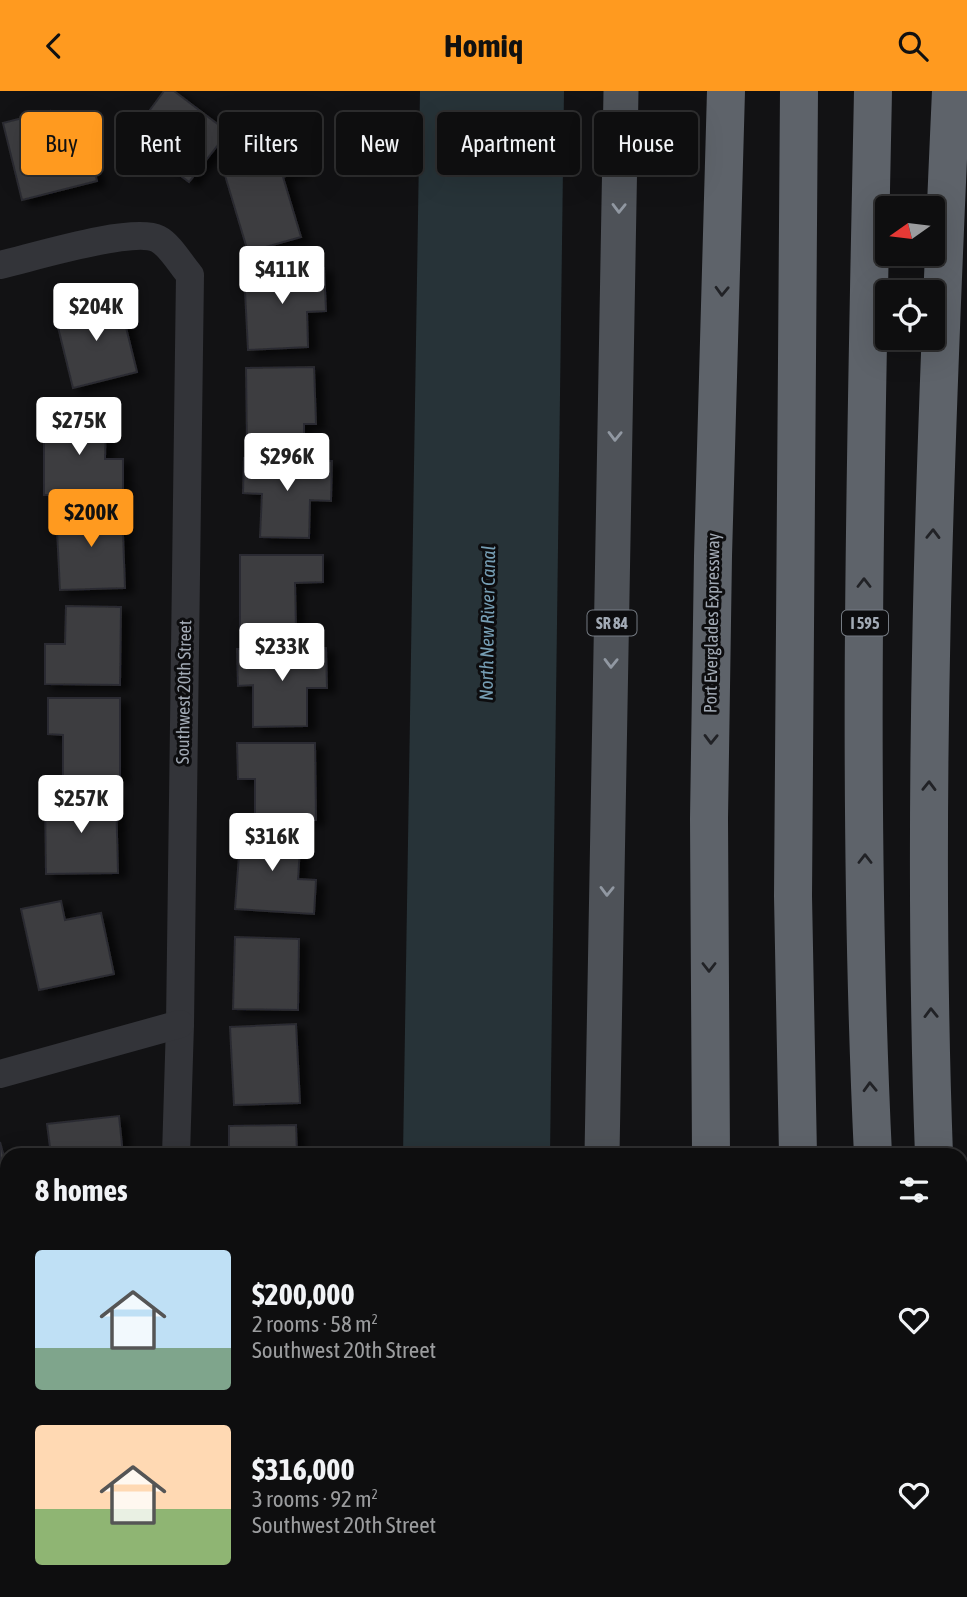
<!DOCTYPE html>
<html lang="en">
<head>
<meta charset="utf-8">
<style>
  :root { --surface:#0e0e0f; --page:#1c1c1d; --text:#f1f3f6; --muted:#9b9c9e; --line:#2e2e2f; --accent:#ff9a1f }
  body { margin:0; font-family:"Asap Condensed",sans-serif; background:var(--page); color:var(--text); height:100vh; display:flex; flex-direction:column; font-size:26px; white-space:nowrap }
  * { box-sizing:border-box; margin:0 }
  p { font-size:23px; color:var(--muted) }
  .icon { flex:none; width:38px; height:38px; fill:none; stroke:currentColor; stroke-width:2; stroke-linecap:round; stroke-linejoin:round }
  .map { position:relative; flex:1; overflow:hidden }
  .side { position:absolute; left:0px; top:1057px; width:968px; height:450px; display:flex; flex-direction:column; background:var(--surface); border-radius:21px 21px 0 0; box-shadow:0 7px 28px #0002,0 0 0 2px var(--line) }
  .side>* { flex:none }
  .guide { position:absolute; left:21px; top:21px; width:926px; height:63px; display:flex; gap:14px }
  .needle { width:46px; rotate:256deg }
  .tools { position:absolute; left:875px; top:105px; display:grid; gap:14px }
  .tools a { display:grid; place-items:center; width:70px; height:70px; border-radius:7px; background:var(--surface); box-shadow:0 7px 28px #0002,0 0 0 2px var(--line); font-size:35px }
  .price { position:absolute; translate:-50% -60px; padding:0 16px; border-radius:7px; background:#fff; color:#222; font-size:23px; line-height:46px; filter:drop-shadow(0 2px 4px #0008) }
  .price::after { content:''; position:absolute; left:50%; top:42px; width:21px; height:16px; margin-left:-10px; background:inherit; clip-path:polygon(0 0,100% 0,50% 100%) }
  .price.selected { background:var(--accent); color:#111 }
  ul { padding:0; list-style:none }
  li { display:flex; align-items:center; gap:21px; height:175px; padding:0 35px }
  li span { display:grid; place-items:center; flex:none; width:196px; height:140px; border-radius:7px; color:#555 }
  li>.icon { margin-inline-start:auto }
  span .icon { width:84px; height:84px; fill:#fffc; stroke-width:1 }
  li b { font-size:30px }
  h2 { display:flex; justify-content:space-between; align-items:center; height:84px; padding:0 35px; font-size:30px }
  .chip { padding:0 24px; border-radius:7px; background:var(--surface); box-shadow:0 7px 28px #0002,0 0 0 2px var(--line); font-size:24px; line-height:63px }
  .chip.selected { background:var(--accent); color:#111 }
  header { display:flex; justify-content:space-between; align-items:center; height:91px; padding:0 35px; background:var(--accent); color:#111; font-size:32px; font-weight:700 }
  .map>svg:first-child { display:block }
  .water { fill:#273338 }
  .building { fill:#3c3d41; stroke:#2c2c30; stroke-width:2; filter:url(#shadow) }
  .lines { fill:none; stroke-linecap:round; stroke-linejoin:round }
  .minor { stroke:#333439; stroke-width:28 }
  .major { stroke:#4e5258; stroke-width:35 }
  .highway { stroke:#5e636a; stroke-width:38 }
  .oneway { stroke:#9198a2 }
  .oneway2 { stroke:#212226 }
  .labels { text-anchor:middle; stroke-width:6; stroke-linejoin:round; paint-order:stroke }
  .shield { fill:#0d0d0f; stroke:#757b83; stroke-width:2 }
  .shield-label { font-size:16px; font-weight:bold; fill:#a2aab5 }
  .street-label { font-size:18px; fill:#a2aab5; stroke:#0d0d0f }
  .water-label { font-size:19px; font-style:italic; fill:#769eb4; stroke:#0d0d0f }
</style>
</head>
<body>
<header><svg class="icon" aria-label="back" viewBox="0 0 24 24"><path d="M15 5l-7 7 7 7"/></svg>Homiq<svg class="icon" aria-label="search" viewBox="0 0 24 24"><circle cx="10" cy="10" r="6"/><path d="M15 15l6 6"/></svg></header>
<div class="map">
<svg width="967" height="1506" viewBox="0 0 967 1506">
  <defs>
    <filter id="shadow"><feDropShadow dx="8" dy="4.5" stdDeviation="3.5" flood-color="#0009"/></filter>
  </defs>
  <rect width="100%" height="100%" fill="#121214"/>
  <g class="water">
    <polygon points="420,0 564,0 550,1064 403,1064"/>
    <polygon points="396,1500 544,1500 544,1506 395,1506"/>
  </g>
  <g class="building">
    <polygon points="164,0 174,0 228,41 189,91 130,46"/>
    <polygon points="50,20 54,37 82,30 97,90 22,109 3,32"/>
    <polygon points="296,60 301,80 283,86 301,146 248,161 224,81"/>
    <polygon points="324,177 326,220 307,221 308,256 248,259 244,180"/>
    <polygon points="119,208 137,281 73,297 55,224"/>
    <polygon points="314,276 316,333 304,333 304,349 247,350 246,277"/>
    <polygon points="44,324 106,324 105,368 123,368 123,404 44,404"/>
    <polygon points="244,367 332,370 331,410 310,409 309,447 260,446 262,403 243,402"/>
    <polygon points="122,417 125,497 60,499 56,419"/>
    <polygon points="240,464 323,464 323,491 295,492 296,539 240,539"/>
    <polygon points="66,515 121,516 120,594 45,593 45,553 65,553"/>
    <polygon points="326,557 327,597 307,597 307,635 253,636 253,594 238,595 237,558"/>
    <polygon points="48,607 120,607 120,688 63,688 63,644 48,643"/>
    <polygon points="237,652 315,652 316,729 255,729 255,688 238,688"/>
    <polygon points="116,704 118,782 46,783 45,705"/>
    <polygon points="241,737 301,741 298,788 316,789 314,823 235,818"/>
    <polygon points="61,810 65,829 101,822 114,883 39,899 21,818"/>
    <polygon points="235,846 299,848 298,919 233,918"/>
    <polygon points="296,933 300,1012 234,1014 230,936"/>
    <polygon points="119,1025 123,1064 51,1064 47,1033"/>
    <polygon points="296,1034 297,1064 229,1064 229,1035"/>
    <polygon points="0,1051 7,1077 7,1102 0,1104"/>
    <polygon points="0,1237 7,1264 0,1266"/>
    <rect x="220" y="1500" width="69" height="6"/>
  </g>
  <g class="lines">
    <g class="minor">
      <path d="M0,174C31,167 133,135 158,148C170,154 181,174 190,184L180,933L176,1064"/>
      <polyline points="0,983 180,933"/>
      <polyline points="0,1320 7,1318"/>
      <polyline points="166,1506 166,1500"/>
    </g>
    <g class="major">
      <polyline points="602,1064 621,0"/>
      <polyline points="602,1500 602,1506"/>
    </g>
    <g class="highway">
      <path d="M873,0C866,354 856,710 873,1064"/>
      <polyline points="711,1064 709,728 713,465 726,0"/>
      <polyline points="798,1064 793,805 799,0"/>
      <path d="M934,1064C921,709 935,355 951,0"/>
      <polyline points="726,1500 726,1506"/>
      <polyline points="824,1500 824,1506"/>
      <polyline points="898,1500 898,1506"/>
      <polyline points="949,1500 950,1506"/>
    </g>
  </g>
  <defs><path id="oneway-chevron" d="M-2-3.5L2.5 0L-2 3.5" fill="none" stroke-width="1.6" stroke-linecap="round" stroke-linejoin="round" transform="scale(1.75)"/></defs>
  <g class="oneway">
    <use href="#oneway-chevron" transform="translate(619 117) rotate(91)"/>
    <use href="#oneway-chevron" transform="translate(615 345) rotate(91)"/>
    <use href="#oneway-chevron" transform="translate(611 572) rotate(91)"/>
    <use href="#oneway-chevron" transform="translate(607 800) rotate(91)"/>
  </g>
  <g class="oneway2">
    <use href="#oneway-chevron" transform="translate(722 200) rotate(92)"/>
    <use href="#oneway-chevron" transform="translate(933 443) rotate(-89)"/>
    <use href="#oneway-chevron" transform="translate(864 492) rotate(-90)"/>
    <use href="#oneway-chevron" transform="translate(711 648) rotate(91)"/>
    <use href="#oneway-chevron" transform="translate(929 695) rotate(-89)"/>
    <use href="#oneway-chevron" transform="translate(865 768) rotate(-90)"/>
    <use href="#oneway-chevron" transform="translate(709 876) rotate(90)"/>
    <use href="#oneway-chevron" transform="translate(931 922) rotate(-91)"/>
    <use href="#oneway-chevron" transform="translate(870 996) rotate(-92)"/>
  </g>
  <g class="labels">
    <g class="shield">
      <rect x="587.5" y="519.5" width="49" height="25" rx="5"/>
      <rect x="842" y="519.5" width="46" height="25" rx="5"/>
    </g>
    <g class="shield-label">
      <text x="612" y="538">SR 84</text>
      <text x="865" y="538">I 595</text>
    </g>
    <g class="street-label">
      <text transform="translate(712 532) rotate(-89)" y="6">Port Everglades Expressway</text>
      <text transform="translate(184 601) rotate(-89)" y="6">Southwest 20th Street</text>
    </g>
    <g class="water-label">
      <text transform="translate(487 532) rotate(-89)" y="7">North New River Canal</text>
    </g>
  </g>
</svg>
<div class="tools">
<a><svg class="needle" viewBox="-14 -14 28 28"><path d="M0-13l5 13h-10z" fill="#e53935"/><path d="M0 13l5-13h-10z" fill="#9b9c9e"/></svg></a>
<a><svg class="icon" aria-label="locate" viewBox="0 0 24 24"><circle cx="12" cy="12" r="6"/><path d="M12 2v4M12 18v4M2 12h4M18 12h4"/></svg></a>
</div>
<b class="price" style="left:282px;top:215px">$411K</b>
<b class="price" style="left:96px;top:252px">$204K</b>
<b class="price" style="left:79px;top:366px">$275K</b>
<b class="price" style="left:287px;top:402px">$296K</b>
<b class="price selected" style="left:91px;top:458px">$200K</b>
<b class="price" style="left:282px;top:592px">$233K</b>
<b class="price" style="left:81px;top:744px">$257K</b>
<b class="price" style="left:272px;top:782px">$316K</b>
<div class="guide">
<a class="chip selected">Buy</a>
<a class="chip">Rent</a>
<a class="chip">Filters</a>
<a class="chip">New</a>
<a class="chip">Apartment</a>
<a class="chip">House</a>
</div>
<section class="side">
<h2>8 homes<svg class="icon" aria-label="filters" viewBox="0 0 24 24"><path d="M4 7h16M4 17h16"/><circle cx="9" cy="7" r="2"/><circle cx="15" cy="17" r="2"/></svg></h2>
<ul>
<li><span style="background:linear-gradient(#bfe0f5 70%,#7fa58c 0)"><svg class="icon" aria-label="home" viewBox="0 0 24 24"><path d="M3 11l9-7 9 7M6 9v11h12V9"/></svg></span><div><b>$200,000</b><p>2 rooms · 58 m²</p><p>Southwest 20th Street</p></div><svg class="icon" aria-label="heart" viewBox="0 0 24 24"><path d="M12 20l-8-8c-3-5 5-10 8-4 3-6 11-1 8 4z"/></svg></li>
<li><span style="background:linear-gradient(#ffd9b3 60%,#8fb573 0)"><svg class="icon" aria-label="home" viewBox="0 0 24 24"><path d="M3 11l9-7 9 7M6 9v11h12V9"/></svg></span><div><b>$316,000</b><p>3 rooms · 92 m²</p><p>Southwest 20th Street</p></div><svg class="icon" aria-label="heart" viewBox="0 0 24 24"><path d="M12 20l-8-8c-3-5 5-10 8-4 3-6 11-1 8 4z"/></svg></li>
</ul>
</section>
</div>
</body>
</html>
